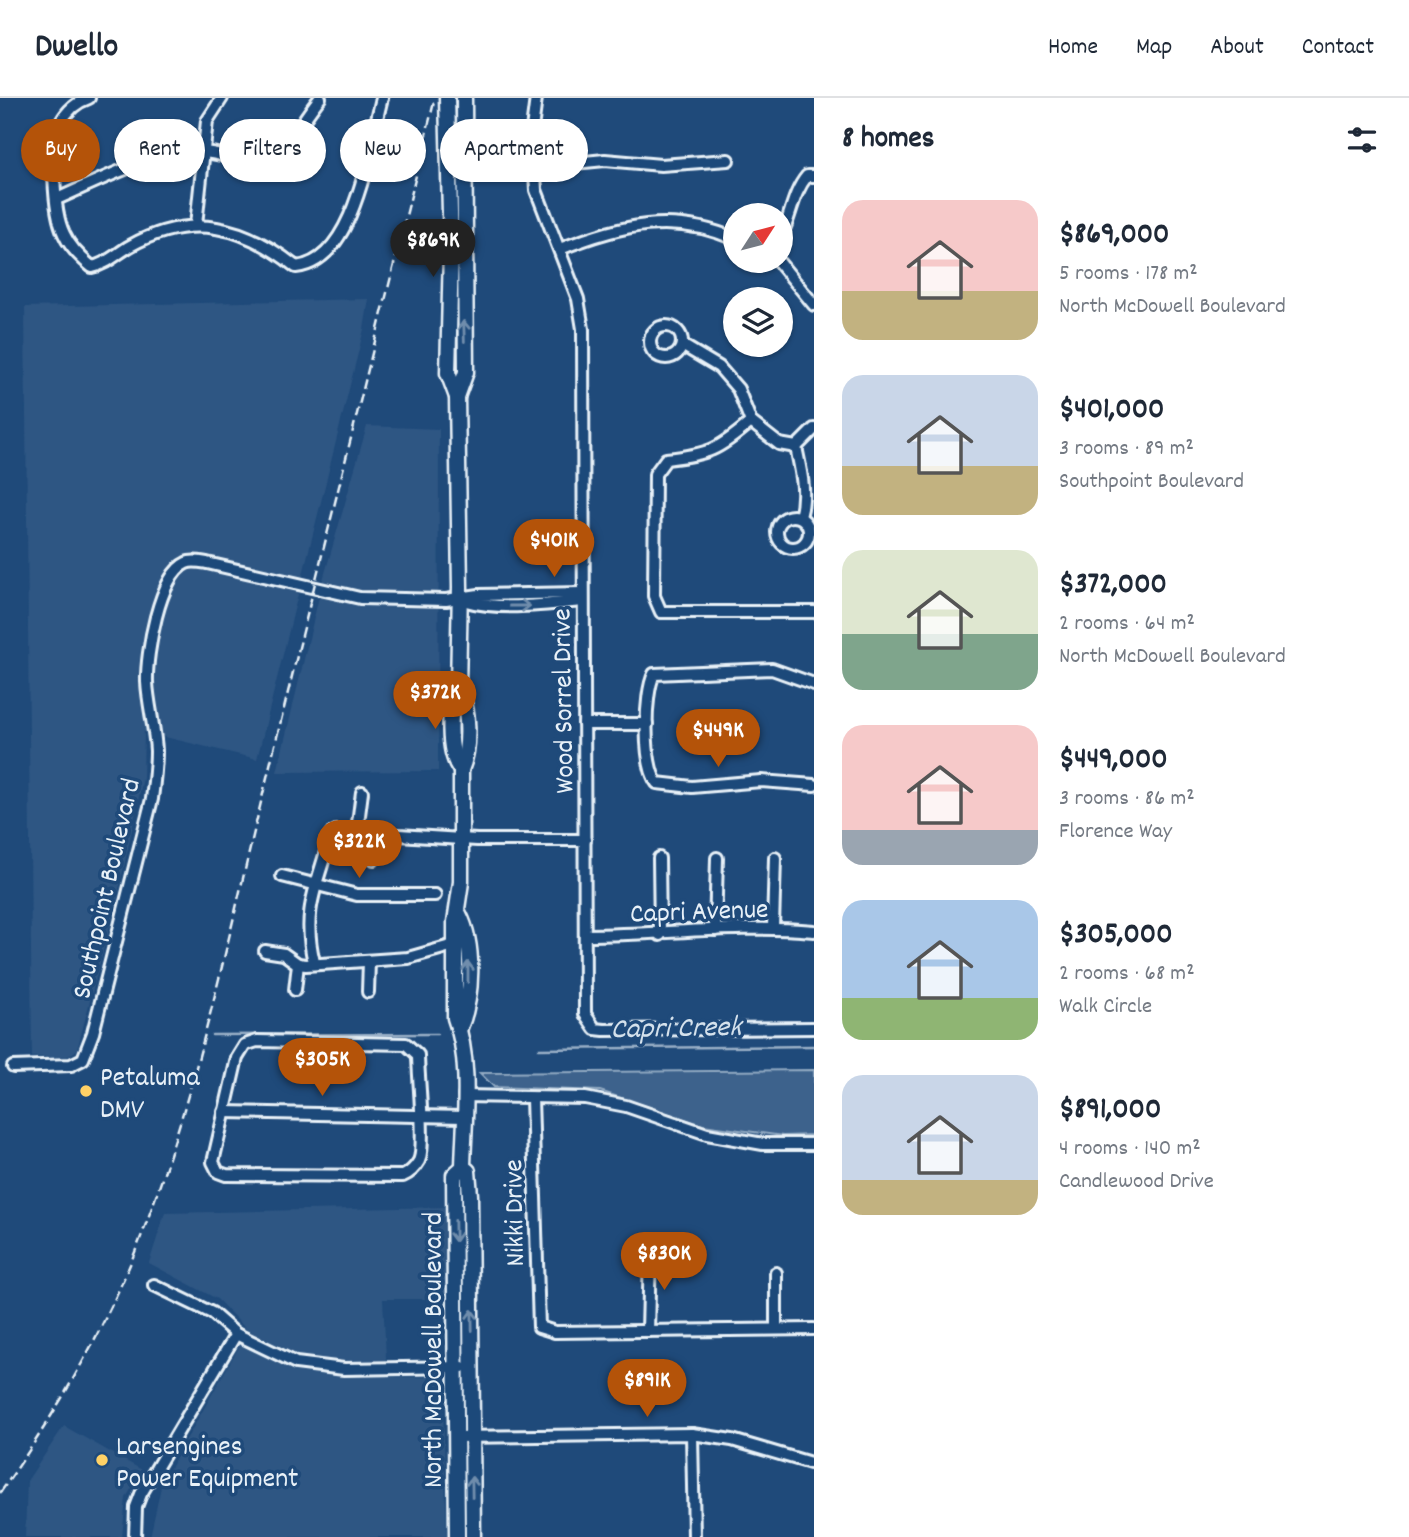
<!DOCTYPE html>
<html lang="en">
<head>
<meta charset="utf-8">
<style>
  :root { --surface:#fff; --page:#f2f2f3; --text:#1f2937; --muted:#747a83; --line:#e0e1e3; --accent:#b45309 }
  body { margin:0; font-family:Dekko,sans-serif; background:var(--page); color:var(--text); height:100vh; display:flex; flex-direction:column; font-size:26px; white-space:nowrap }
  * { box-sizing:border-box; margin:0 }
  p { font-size:23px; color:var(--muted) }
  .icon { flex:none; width:38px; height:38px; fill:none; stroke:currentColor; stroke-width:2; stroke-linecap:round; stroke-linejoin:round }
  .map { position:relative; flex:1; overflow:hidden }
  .sheet { display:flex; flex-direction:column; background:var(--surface); width:595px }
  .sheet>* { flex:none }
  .top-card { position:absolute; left:21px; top:21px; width:665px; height:63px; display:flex; gap:14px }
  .needle { width:46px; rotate:54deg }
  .buttons { position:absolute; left:723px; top:105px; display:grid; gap:14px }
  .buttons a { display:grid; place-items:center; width:70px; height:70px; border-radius:50%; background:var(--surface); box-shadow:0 2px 5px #0004; font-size:35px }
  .price { position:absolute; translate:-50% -60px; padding:0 16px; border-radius:24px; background:var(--accent); color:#fff; font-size:23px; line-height:46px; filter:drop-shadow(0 2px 4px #0008) }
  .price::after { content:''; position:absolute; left:50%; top:42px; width:21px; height:16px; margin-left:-10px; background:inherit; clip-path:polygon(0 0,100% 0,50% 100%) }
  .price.selected { background:#222; color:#fff }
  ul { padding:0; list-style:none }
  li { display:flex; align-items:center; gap:21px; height:175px; padding:0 28px }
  li span { display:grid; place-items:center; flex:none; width:196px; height:140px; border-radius:21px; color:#555 }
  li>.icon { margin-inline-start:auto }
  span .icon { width:84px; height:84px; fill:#fffc; stroke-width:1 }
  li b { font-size:30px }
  h2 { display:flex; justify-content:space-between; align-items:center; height:84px; padding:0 28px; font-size:30px }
  .chip { padding:0 24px; border-radius:32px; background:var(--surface); box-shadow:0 2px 5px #0004; font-size:24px; line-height:63px }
  .chip.selected { background:var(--accent); color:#fff }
  header { display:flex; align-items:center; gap:42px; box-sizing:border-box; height:98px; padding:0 35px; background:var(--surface); border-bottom:2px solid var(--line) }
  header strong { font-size:33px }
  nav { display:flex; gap:38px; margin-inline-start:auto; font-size:24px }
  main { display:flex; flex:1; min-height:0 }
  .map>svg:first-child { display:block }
  .built { fill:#2e5683 }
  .green { fill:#3c628c; stroke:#92aac2; stroke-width:2 }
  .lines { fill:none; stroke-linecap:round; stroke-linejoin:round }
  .stream { stroke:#9ab0c7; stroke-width:2.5 }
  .street-casing { stroke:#e8f1f8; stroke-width:16 }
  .secondary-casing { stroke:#e8f1f8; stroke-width:19 }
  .street { stroke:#1f4a7a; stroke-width:10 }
  .secondary { stroke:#1f4a7a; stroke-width:14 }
  .rail { stroke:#e8f1f8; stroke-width:2.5; stroke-dasharray:10 5; stroke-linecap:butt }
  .oneway { stroke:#6f8dac }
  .poi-dot { fill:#ffd166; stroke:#1f4a7a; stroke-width:2.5 }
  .labels { text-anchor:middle; stroke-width:7; stroke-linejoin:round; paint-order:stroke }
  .street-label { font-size:28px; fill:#e8f1f8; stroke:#1f4a7a }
  .poi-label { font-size:28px; fill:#e8f1f8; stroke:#1f4a7a; text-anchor:start }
  .water-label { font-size:30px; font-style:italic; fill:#d4e1ec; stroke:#1f4a7a }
</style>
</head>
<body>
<header>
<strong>Dwello</strong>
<nav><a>Home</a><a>Map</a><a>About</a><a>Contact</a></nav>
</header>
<main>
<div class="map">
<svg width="814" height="1439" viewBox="0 0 814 1439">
  <rect width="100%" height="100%" fill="#1f4a7a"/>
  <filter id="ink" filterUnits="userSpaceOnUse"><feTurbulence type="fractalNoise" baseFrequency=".0143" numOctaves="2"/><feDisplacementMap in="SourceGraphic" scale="14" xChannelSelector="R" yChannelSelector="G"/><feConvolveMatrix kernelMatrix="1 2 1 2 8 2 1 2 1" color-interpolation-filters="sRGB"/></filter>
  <g filter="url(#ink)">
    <g class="built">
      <polygon points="369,201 364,231 257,661 144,634 143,680 117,801 77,952 67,959 32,959 25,209"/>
      <polygon points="367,328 439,331 438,673 277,674 323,482"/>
      <polygon points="445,1109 447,1201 383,1201 387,1279 442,1279 447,1439 150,1439 162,1384 248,1233 217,1201 149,1165 165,1115"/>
      <polygon points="64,1328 142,1372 126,1400 122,1439 25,1439 27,1383"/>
    </g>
    <polygon class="green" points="814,972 814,1037 783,1038 703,1027 600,993 494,989 480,975"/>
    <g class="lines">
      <g class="stream">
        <polyline points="212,937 437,936"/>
        <polyline points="539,951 814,948"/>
      </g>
      <defs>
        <g id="street">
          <path d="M89,0C77,4 67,13 61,24C50,47 53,114 64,136C70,150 81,160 92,169C107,166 116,156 130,148C191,114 244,127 296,169C356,163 369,48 382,0"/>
          <polyline points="536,0 532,31 536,92 578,201 583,231 585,916 595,931 604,932 814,930"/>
          <polyline points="533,69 605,62 661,67 728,62"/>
          <path d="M57,101C105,80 143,58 198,54C222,52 255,73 276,60C281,57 311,10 320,0"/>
          <polyline points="196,127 207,23 222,0"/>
          <path d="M780,140C791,120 792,96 807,78H814"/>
          <path d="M560,151C620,127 673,114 735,141"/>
          <polyline points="778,163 814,207"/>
          <circle cx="666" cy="244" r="16"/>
          <polyline points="682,247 719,269 738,291 751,324 779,346 796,349"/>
          <path d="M751,324C717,353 709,356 666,361L655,376L654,498L661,514H814"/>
          <path d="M796,349C801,373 807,395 800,419"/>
          <polyline points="796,349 814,331"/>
          <circle cx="793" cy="434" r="16"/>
          <path d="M462,502C500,513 543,507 582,503"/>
          <path d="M814,586L772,571L654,576C644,596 643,667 657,685L692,689L761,683L814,687"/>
          <polyline points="584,626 647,626"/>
          <polyline points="357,733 362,694"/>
          <polyline points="659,760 660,837"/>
          <polyline points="374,761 374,734"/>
          <polyline points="282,778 357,797 435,797"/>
          <polyline points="773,829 775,760"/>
          <polyline points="715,832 717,760"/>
          <path d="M586,837C662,837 738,826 814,833"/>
          <polyline points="265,853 284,856 298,866 306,867 408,860 454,847"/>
          <path d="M314,864C301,812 318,786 331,736L336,733L477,742H585"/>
          <polyline points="295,892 298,866"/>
          <polyline points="368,894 369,863"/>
          <path d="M257,943L406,946L418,957C418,977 426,1048 419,1063C415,1070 410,1075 403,1078L226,1077L218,1074L213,1064L237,960L245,947Z"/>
          <path d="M13,969L71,967L83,961L93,935L152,701C154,685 156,669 156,653C155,630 148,606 147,584C146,557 159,477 186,465C192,462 201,464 207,465L360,500L446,502L479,497L582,495"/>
          <polyline points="464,998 585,1000 626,1008 707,1036 763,1046 814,1046"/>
          <polyline points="532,1000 539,1229 555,1234 814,1231"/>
          <polyline points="224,1014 464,1019"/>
          <polyline points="776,1175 776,1230"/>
          <polyline points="154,1187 212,1215 236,1236 296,1265 344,1271 462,1269"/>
          <polyline points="648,1233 650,1154"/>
          <polyline points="692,1336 694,1439"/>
          <polyline points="456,1339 692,1336 732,1342 814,1366"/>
          <polyline points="135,1439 136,1409 141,1396 236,1236"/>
        </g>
        <g id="secondary">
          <path d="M447,0L451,153L448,275L457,299L460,489L458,590C448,608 447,656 461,672"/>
          <polyline points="457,299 466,274 464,0"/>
          <path d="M458,590C470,609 470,651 461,672V784L455,824V920C472,964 464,1022 463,1069L468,1073L470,1097L473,1439"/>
          <path d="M459,816C475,847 473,900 459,932"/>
          <polyline points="457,1439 454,1077 463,1069"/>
        </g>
      </defs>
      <use href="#street" class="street-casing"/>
      <use href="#secondary" class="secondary-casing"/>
      <use href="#street" class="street"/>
      <use href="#secondary" class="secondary"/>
      <path class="rail" d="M0,1395C51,1323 97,1245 131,1164C197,1003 230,828 272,659C326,440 381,220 435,0"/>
    </g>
    <defs><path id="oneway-shaft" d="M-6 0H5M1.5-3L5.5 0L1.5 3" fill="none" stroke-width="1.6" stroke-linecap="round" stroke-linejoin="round" transform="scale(1.75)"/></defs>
    <g class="oneway">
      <use href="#oneway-shaft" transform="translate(464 233) rotate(-92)"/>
      <use href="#oneway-shaft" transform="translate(520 508)"/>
      <use href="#oneway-shaft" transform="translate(468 874) rotate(-90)"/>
      <use href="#oneway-shaft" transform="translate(455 1133) rotate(89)"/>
      <use href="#oneway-shaft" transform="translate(472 1222) rotate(-91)"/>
      <use href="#oneway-shaft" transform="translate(472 1389) rotate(-91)"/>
    </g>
  </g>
  <g class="poi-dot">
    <circle cx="86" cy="993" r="7"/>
    <circle cx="102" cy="1362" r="7"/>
  </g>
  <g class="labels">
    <g class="street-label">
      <text transform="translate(561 603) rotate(-91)" y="10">Wood Sorrel Drive</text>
      <text transform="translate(104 790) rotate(-77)" y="10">Southpoint Boulevard</text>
      <text transform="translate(699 811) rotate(-2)" y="10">Capri Avenue</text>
      <text transform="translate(512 1115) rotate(-91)" y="10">Nikki Drive</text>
      <text transform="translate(431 1252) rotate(-90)" y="10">North McDowell Boulevard</text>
    </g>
    <g class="poi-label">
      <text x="100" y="987">Petaluma<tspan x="100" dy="32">DMV</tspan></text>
      <text x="116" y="1356">Larsengines<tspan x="116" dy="32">Power Equipment</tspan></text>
    </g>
    <g class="water-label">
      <text transform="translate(676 928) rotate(-1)" y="10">Capri Creek</text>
    </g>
  </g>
</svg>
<div class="buttons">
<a><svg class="needle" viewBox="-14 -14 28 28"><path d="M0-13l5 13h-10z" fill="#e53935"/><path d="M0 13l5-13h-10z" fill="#747a83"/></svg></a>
<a><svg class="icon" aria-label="layers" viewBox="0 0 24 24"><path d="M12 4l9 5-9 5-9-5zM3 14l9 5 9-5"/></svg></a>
</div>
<b class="price selected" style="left:433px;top:181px">$869K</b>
<b class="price" style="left:554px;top:481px">$401K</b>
<b class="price" style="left:435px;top:633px">$372K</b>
<b class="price" style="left:718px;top:671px">$449K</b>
<b class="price" style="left:359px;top:782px">$322K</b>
<b class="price" style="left:322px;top:1000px">$305K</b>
<b class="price" style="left:664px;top:1194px">$830K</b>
<b class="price" style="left:647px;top:1321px">$891K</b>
<div class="top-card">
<a class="chip selected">Buy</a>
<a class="chip">Rent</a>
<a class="chip">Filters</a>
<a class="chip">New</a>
<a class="chip">Apartment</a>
</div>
</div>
<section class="sheet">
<h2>8 homes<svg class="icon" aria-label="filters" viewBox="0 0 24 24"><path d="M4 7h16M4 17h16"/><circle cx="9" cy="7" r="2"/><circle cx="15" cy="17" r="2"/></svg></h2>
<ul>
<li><span style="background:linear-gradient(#f6c9c9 65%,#c2b280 0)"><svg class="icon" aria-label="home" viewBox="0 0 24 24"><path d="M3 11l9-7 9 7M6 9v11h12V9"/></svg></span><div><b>$869,000</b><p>5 rooms · 178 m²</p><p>North McDowell Boulevard</p></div></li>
<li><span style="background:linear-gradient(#c9d6e8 65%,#c2b280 0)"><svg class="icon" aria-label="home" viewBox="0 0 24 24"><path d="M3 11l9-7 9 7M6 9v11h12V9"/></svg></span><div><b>$401,000</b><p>3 rooms · 89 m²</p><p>Southpoint Boulevard</p></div></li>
<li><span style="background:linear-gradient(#dfe7d0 60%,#7fa58c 0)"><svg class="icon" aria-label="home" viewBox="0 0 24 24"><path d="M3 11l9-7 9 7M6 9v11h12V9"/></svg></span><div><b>$372,000</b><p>2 rooms · 64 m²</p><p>North McDowell Boulevard</p></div></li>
<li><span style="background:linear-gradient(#f6c9c9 75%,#9aa5b1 0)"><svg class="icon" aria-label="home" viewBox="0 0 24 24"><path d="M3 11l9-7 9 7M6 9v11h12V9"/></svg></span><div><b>$449,000</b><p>3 rooms · 86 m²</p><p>Florence Way</p></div></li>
<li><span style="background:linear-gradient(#a9c7e8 70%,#8fb573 0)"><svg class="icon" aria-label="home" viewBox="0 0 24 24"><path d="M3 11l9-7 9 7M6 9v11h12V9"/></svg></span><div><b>$305,000</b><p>2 rooms · 68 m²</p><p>Walk Circle</p></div></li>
<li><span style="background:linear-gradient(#c9d6e8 75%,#c2b280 0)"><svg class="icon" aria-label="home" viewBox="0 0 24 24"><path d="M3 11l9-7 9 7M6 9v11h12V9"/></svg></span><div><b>$891,000</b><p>4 rooms · 140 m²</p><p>Candlewood Drive</p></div></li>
</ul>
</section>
</main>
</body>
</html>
